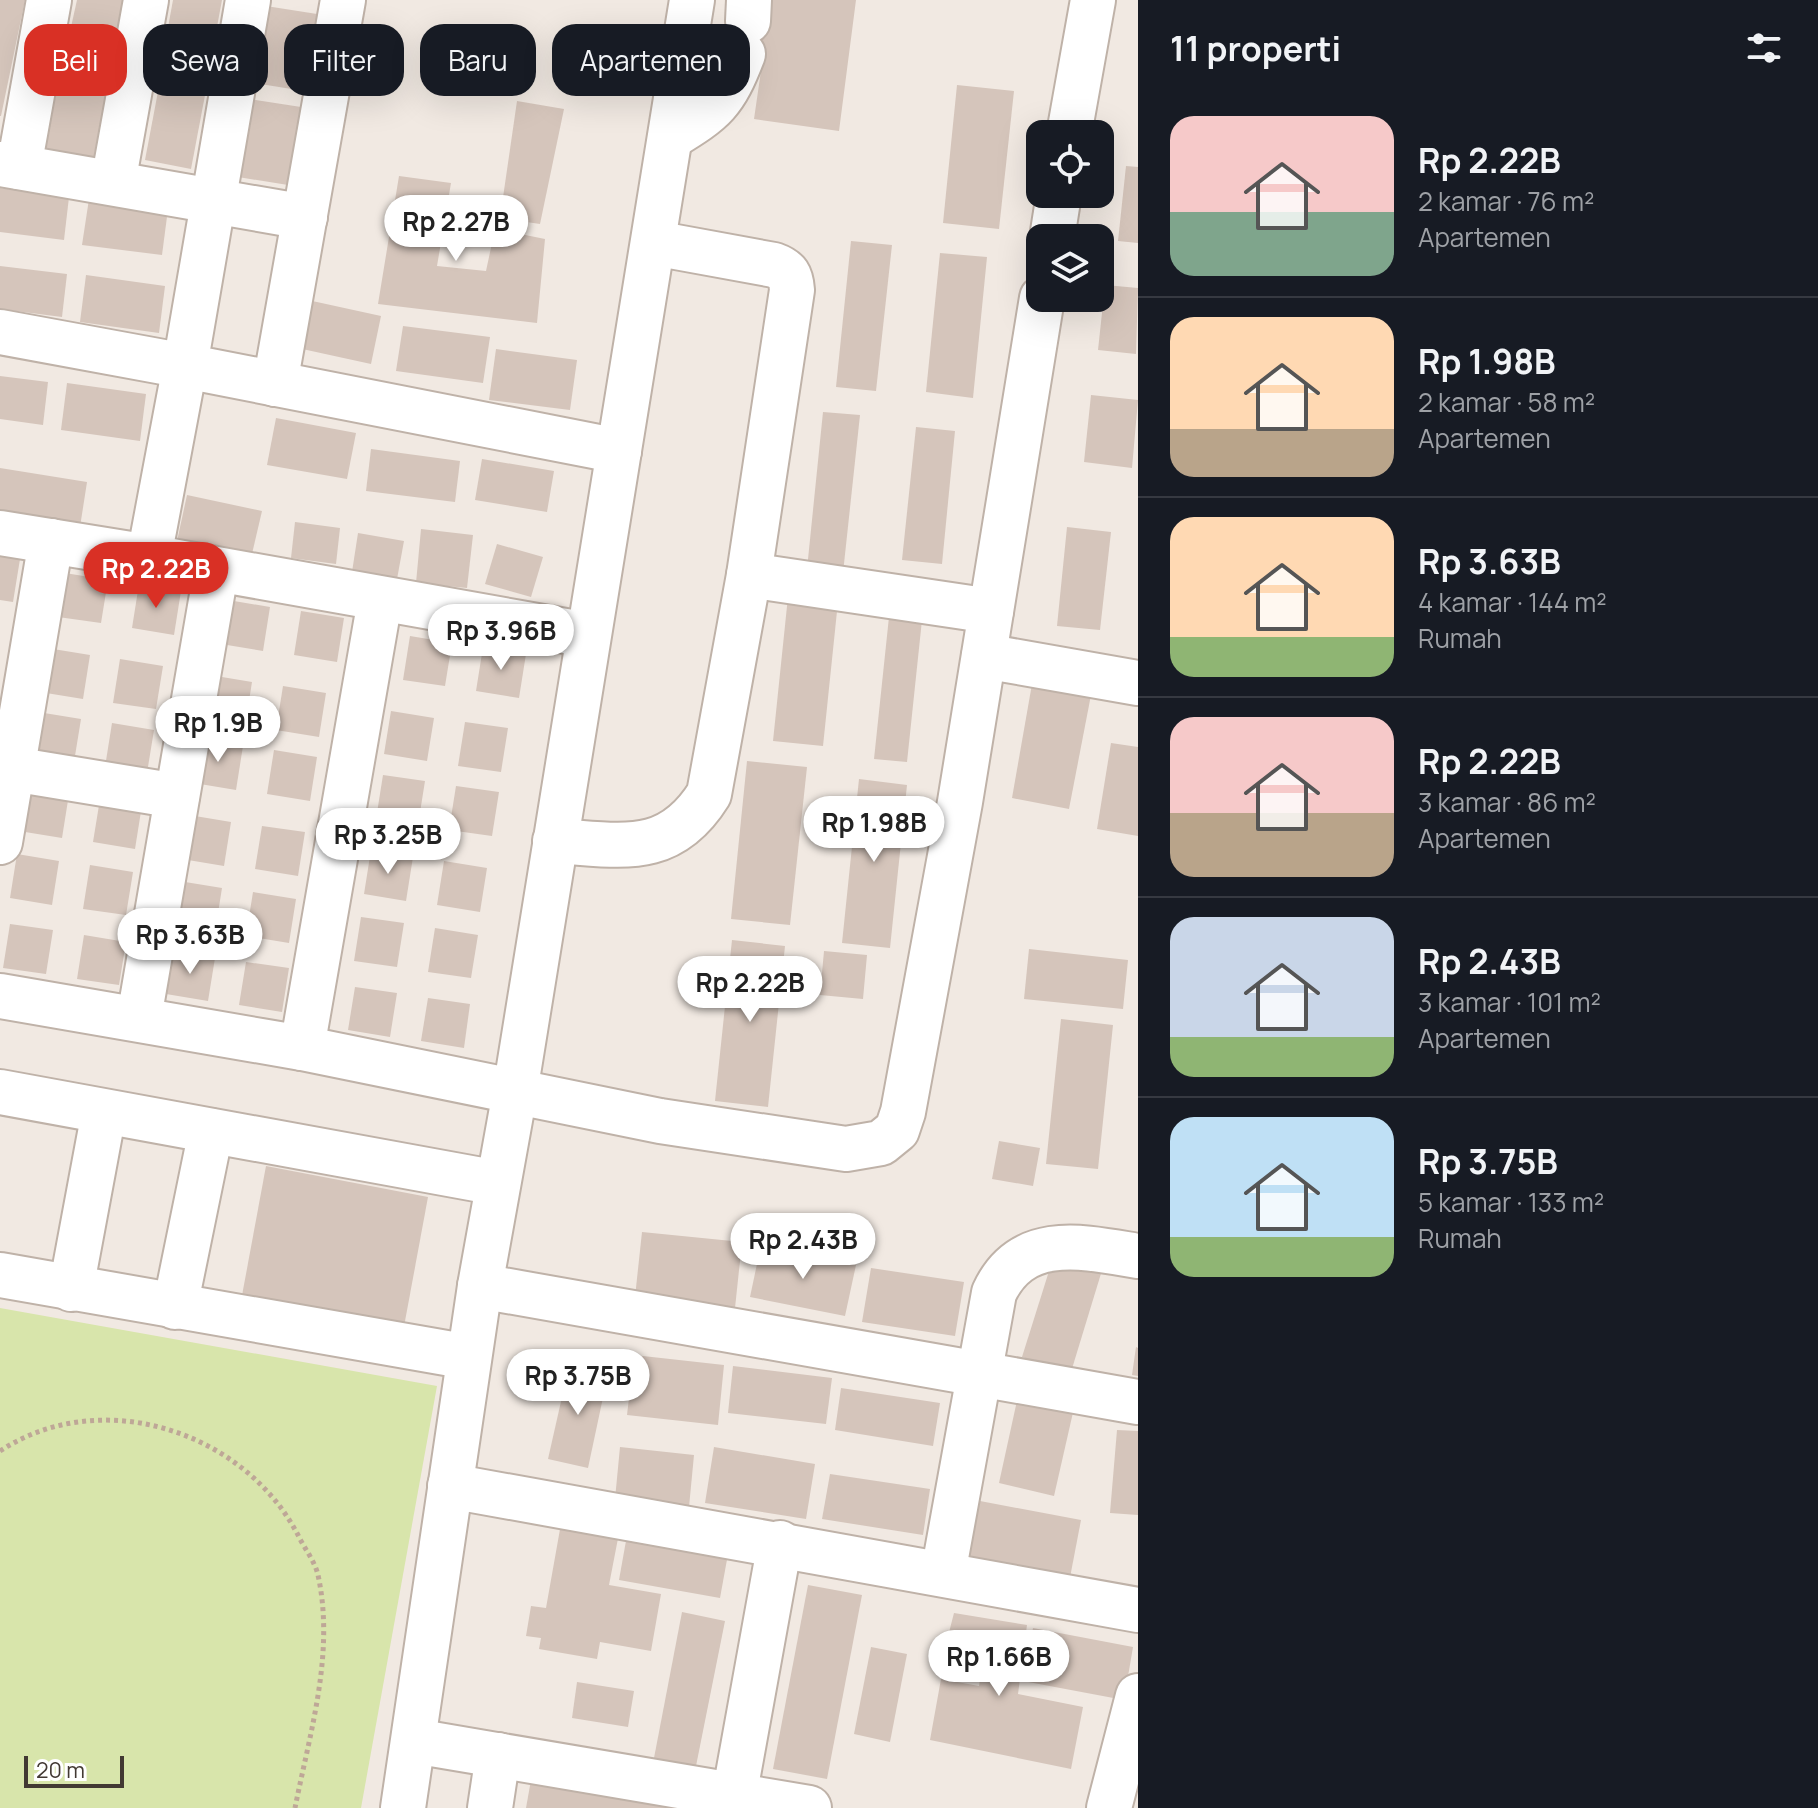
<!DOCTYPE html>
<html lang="id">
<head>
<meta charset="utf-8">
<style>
  :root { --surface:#171b24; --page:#242831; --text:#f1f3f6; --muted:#9ea1a6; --line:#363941; --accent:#d93025 }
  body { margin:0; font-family:Manrope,sans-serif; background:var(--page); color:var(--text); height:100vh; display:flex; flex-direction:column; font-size:30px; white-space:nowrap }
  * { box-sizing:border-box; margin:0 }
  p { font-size:26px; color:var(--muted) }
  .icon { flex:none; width:44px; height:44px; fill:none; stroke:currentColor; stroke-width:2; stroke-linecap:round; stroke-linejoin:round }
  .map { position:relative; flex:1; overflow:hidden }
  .panel { display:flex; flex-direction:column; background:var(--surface); width:680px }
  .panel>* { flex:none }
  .hud { position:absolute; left:24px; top:24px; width:760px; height:72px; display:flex; gap:16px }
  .fabs { position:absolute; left:1026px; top:120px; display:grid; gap:16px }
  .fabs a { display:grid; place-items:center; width:88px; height:88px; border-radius:16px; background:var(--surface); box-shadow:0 8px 32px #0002; font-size:40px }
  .scale { position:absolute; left:24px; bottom:20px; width:100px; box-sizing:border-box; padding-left:8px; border:4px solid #423933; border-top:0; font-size:22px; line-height:28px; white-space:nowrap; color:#423933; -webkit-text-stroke:6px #fff; paint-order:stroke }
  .price { position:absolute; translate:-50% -68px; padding:0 18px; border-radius:28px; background:#fff; color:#222; font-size:26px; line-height:52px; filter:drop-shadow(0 2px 4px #0008) }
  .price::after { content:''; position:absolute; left:50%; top:48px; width:24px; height:18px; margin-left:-12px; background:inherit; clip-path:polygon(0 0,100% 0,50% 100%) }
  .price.current { background:var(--accent); color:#fff }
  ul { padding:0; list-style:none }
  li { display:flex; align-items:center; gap:24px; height:200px; padding:0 32px }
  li+li { border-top:2px solid var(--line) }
  li span { display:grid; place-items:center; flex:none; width:224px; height:160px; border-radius:24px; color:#555 }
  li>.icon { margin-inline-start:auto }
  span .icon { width:96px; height:96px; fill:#fffc; stroke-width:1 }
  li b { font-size:34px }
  h2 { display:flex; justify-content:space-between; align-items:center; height:96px; padding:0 32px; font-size:34px }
  .chip { padding:0 28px; border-radius:24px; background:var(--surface); box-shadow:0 8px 32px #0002; font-size:28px; line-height:72px }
  .chip.current { background:var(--accent); color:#fff }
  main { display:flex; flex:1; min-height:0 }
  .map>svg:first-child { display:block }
  .green { fill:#d8e5ab }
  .building { fill:#d5c5bb }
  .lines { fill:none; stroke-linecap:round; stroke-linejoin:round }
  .minor-casing { stroke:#bfb2a8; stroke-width:48 }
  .path { stroke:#bea797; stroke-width:5; stroke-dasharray:4 4; stroke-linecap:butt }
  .minor { stroke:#fff; stroke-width:44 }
</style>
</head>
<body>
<main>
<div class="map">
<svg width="1138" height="1808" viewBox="0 0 1138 1808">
  <rect width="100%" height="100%" fill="#f1e9e2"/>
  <polygon class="green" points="0,1308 437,1386 361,1808 0,1808"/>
  <g class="building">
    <polygon points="0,0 25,0 1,116 0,116"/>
    <polygon points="77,0 124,0 93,161 43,153"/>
    <polygon points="173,0 222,0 208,75 161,66"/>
    <polygon points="768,0 856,0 839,131 754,119 763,57 726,52 731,19"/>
    <polygon points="266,6 317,14 304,91 254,83"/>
    <polygon points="160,81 206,90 191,169 145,160"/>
    <polygon points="957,85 1014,91 999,229 943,223"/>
    <polygon points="250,99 301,107 288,185 238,177"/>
    <polygon points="517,101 564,109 540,224 500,218"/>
    <polygon points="1126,166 1138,167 1138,243 1118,241"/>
    <polygon points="399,176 451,183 437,266 486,271 495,229 545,239 537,323 378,304"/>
    <polygon points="0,188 69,197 64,240 0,232"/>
    <polygon points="89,199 168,209 162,255 82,245"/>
    <polygon points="851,241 892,245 876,391 836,387"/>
    <polygon points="940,253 987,257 973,398 926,392"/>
    <polygon points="0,266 67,274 62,317 0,309"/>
    <polygon points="86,275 165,286 159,333 80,322"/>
    <polygon points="1105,285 1138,288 1136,354 1098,350"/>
    <polygon points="294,297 381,316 371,364 284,345"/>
    <polygon points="403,326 490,337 483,383 396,371"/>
    <polygon points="496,349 577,360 570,410 489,400"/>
    <polygon points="0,376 48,382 43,425 0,419"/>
    <polygon points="67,383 146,394 140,441 61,430"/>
    <polygon points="1091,395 1138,400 1132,468 1084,462"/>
    <polygon points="823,412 860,415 843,573 807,569"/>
    <polygon points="276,418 356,433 347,479 267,465"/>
    <polygon points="916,427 955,431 942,564 902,560"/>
    <polygon points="371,449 460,461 455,502 366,491"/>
    <polygon points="482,459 554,471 547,512 475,500"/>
    <polygon points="0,468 87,482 80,527 0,514"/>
    <polygon points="187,495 262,511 248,571 174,555"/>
    <polygon points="295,522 340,528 336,564 291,558"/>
    <polygon points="1067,527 1111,532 1100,630 1057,626"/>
    <polygon points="421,529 473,535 467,588 416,583"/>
    <polygon points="358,533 404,541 397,579 352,572"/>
    <polygon points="497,544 543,557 531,597 485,584"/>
    <polygon points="0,555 20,559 13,602 0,600"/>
    <polygon points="65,573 108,580 101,623 58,617"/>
    <polygon points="139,584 181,591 174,635 132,628"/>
    <polygon points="789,587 839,592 823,746 773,741"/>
    <polygon points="891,598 924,601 907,762 874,759"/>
    <polygon points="228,600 270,607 263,651 221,644"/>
    <polygon points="301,611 344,618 337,662 294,655"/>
    <polygon points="410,636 452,643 445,686 403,680"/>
    <polygon points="483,647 526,654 519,698 476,691"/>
    <polygon points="47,648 90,655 83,699 40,692"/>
    <polygon points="120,659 163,666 156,709 113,703"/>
    <polygon points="210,675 252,682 245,726 203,719"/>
    <polygon points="1032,684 1091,695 1069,809 1012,798"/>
    <polygon points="283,686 326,693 319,737 276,730"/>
    <polygon points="391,711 434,718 427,761 384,754"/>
    <polygon points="38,712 81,719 74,762 31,756"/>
    <polygon points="465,722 508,728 501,772 458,766"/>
    <polygon points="112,723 154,730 147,773 105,767"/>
    <polygon points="201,739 243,746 236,790 194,783"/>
    <polygon points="1111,743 1138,747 1138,836 1097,829"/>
    <polygon points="274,750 317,757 310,801 267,794"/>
    <polygon points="747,761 807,767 790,925 731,919"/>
    <polygon points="383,775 425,781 418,825 376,819"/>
    <polygon points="859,779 907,785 890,948 842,943"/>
    <polygon points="456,786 499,792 492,836 449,830"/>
    <polygon points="26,788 69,794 62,838 19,831"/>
    <polygon points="100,799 142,805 135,849 93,842"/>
    <polygon points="189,815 231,822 224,866 182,859"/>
    <polygon points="262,826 305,832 298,876 255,869"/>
    <polygon points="371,850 413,857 406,901 364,894"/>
    <polygon points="17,854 59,861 52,905 10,898"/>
    <polygon points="444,861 487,868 480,912 437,905"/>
    <polygon points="90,865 133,872 126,915 83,909"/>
    <polygon points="179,881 222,888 215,932 172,925"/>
    <polygon points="253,892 296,899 289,943 246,936"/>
    <polygon points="361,917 404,923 397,967 354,961"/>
    <polygon points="10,924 53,930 46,974 3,968"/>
    <polygon points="435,928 478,935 471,978 428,972"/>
    <polygon points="84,935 126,942 119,985 77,979"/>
    <polygon points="732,940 785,946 768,1107 715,1101"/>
    <polygon points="1029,949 1128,960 1123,1009 1024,999"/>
    <polygon points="173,951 215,958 208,1001 166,994"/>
    <polygon points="824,951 867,955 863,999 820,995"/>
    <polygon points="246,962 289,968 282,1012 239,1005"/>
    <polygon points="355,987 397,993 390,1037 348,1030"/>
    <polygon points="428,998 470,1004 464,1048 421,1041"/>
    <polygon points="1061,1019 1113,1025 1098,1169 1046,1164"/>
    <polygon points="999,1141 1040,1148 1033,1186 992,1179"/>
    <polygon points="266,1166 428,1197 403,1332 241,1301"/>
    <polygon points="642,1232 742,1242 735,1308 635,1297"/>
    <polygon points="761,1245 856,1265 845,1316 750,1297"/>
    <polygon points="1055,1252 1103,1267 1071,1372 1022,1357"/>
    <polygon points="871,1268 964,1282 955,1336 862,1322"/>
    <polygon points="1136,1347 1138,1348 1138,1376 1132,1375"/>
    <polygon points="634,1355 724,1365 718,1425 627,1415"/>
    <polygon points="569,1366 608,1374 588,1468 548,1459"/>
    <polygon points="733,1366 832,1378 826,1424 728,1413"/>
    <polygon points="841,1388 940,1403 933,1446 835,1430"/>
    <polygon points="1018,1396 1074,1408 1054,1496 999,1483"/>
    <polygon points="1117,1430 1138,1431 1138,1515 1110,1513"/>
    <polygon points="620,1447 694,1455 689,1507 615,1499"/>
    <polygon points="714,1447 815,1464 806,1519 705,1503"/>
    <polygon points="830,1474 930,1489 923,1535 822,1519"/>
    <polygon points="980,1501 1081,1520 1068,1588 967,1569"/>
    <polygon points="562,1518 620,1528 609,1585 661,1594 651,1651 600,1642 597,1659 539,1649 541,1638 526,1636 531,1606 546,1608"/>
    <polygon points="629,1524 730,1543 720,1598 619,1580"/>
    <polygon points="808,1585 862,1595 827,1779 773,1769"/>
    <polygon points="682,1612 725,1621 696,1766 654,1758"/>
    <polygon points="954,1613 1027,1625 1018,1694 1083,1707 1071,1769 930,1740 941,1679 979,1686 983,1657 1008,1660 981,1655 974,1679 939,1671"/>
    <polygon points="1033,1628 1133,1647 1124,1700 1023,1681"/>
    <polygon points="871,1647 907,1654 890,1742 854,1734"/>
    <polygon points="577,1682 634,1691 628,1727 572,1718"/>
    <polygon points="531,1780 668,1807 668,1808 526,1808"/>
  </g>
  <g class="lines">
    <defs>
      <g id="minor">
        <polyline points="248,0 185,366 619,451"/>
        <polyline points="748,21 749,0"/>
        <polyline points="1069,134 1093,0"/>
        <path d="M671,137C715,110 724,103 743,54"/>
        <polyline points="0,164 305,217"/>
        <polyline points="19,167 49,0"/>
        <polyline points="113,183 146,0"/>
        <polyline points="1052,238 1059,194"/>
        <polyline points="0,332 185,366 149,557 588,635"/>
        <polyline points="275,384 343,0"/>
        <polyline points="0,533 149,557"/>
        <polyline points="749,575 991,611"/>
        <polyline points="984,656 1138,683"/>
        <polyline points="0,767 177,796"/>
        <path d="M555,841C622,845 669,858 709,794L749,575L792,290C791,276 788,270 774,265L654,243"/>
        <polyline points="0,842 51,541"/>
        <polyline points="0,996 302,1048 660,1121 846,1149 881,1143 897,1130 903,1112 960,802 1042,298"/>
        <polyline points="139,1018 216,572"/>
        <polyline points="302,1048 380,600"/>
        <polyline points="0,1092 498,1183"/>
        <polyline points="0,1275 469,1357"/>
        <polyline points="480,1286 1138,1402"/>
        <polyline points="71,1289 104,1112"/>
        <polyline points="175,1307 211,1131"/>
        <polyline points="450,1486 1138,1610"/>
        <path d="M943,1574L994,1293C1022,1232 1084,1247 1138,1256"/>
        <polyline points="414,1741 809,1808"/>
        <polyline points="403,1808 480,1286 515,1092 692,0"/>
        <polyline points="490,1808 498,1755"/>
        <polyline points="732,1808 780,1543"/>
        <polyline points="1109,1808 1138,1696"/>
      </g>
    </defs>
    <use href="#minor" class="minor-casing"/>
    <path class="path" d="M0,1451C102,1384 246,1432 299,1537C305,1549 315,1562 318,1575C335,1653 310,1732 295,1808"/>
    <use href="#minor" class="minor"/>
  </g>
</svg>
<div class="fabs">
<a><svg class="icon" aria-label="locate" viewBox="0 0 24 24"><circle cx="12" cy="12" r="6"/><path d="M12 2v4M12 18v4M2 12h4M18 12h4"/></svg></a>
<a><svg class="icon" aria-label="layers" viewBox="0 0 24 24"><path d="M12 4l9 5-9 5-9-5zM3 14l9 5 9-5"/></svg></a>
</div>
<div class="scale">20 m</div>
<b class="price" style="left:456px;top:263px">Rp 2.27B</b>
<b class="price current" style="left:156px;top:610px">Rp 2.22B</b>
<b class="price" style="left:501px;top:672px">Rp 3.96B</b>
<b class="price" style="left:218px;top:764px">Rp 1.9B</b>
<b class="price" style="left:874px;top:864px">Rp 1.98B</b>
<b class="price" style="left:388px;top:876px">Rp 3.25B</b>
<b class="price" style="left:190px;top:976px">Rp 3.63B</b>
<b class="price" style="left:750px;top:1024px">Rp 2.22B</b>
<b class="price" style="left:803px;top:1281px">Rp 2.43B</b>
<b class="price" style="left:578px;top:1417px">Rp 3.75B</b>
<b class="price" style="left:999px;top:1698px">Rp 1.66B</b>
<div class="hud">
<a class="chip current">Beli</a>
<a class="chip">Sewa</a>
<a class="chip">Filter</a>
<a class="chip">Baru</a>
<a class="chip">Apartemen</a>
</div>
</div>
<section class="panel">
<h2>11 properti<svg class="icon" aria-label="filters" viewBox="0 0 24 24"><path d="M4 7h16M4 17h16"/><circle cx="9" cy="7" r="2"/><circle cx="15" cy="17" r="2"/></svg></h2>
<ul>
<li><span style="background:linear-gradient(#f6c9c9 60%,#7fa58c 0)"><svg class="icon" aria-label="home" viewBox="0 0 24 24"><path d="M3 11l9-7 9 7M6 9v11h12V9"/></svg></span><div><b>Rp 2.22B</b><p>2 kamar · 76 m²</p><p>Apartemen</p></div></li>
<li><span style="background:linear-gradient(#ffd9b3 70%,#b9a48a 0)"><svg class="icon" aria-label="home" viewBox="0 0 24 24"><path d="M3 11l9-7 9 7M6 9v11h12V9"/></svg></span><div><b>Rp 1.98B</b><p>2 kamar · 58 m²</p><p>Apartemen</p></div></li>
<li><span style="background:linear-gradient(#ffd9b3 75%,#8fb573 0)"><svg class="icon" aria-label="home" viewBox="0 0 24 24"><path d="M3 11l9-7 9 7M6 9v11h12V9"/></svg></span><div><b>Rp 3.63B</b><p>4 kamar · 144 m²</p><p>Rumah</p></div></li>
<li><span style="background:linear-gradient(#f6c9c9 60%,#b9a48a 0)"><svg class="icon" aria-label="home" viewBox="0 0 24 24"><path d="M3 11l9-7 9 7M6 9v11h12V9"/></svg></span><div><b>Rp 2.22B</b><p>3 kamar · 86 m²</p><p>Apartemen</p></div></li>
<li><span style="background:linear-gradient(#c9d6e8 75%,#8fb573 0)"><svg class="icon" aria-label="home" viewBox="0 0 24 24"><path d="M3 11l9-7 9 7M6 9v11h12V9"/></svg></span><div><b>Rp 2.43B</b><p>3 kamar · 101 m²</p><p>Apartemen</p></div></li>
<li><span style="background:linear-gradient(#bfe0f5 75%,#8fb573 0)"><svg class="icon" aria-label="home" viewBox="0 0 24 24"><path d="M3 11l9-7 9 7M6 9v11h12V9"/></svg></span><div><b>Rp 3.75B</b><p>5 kamar · 133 m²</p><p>Rumah</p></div></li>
</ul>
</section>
</main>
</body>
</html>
